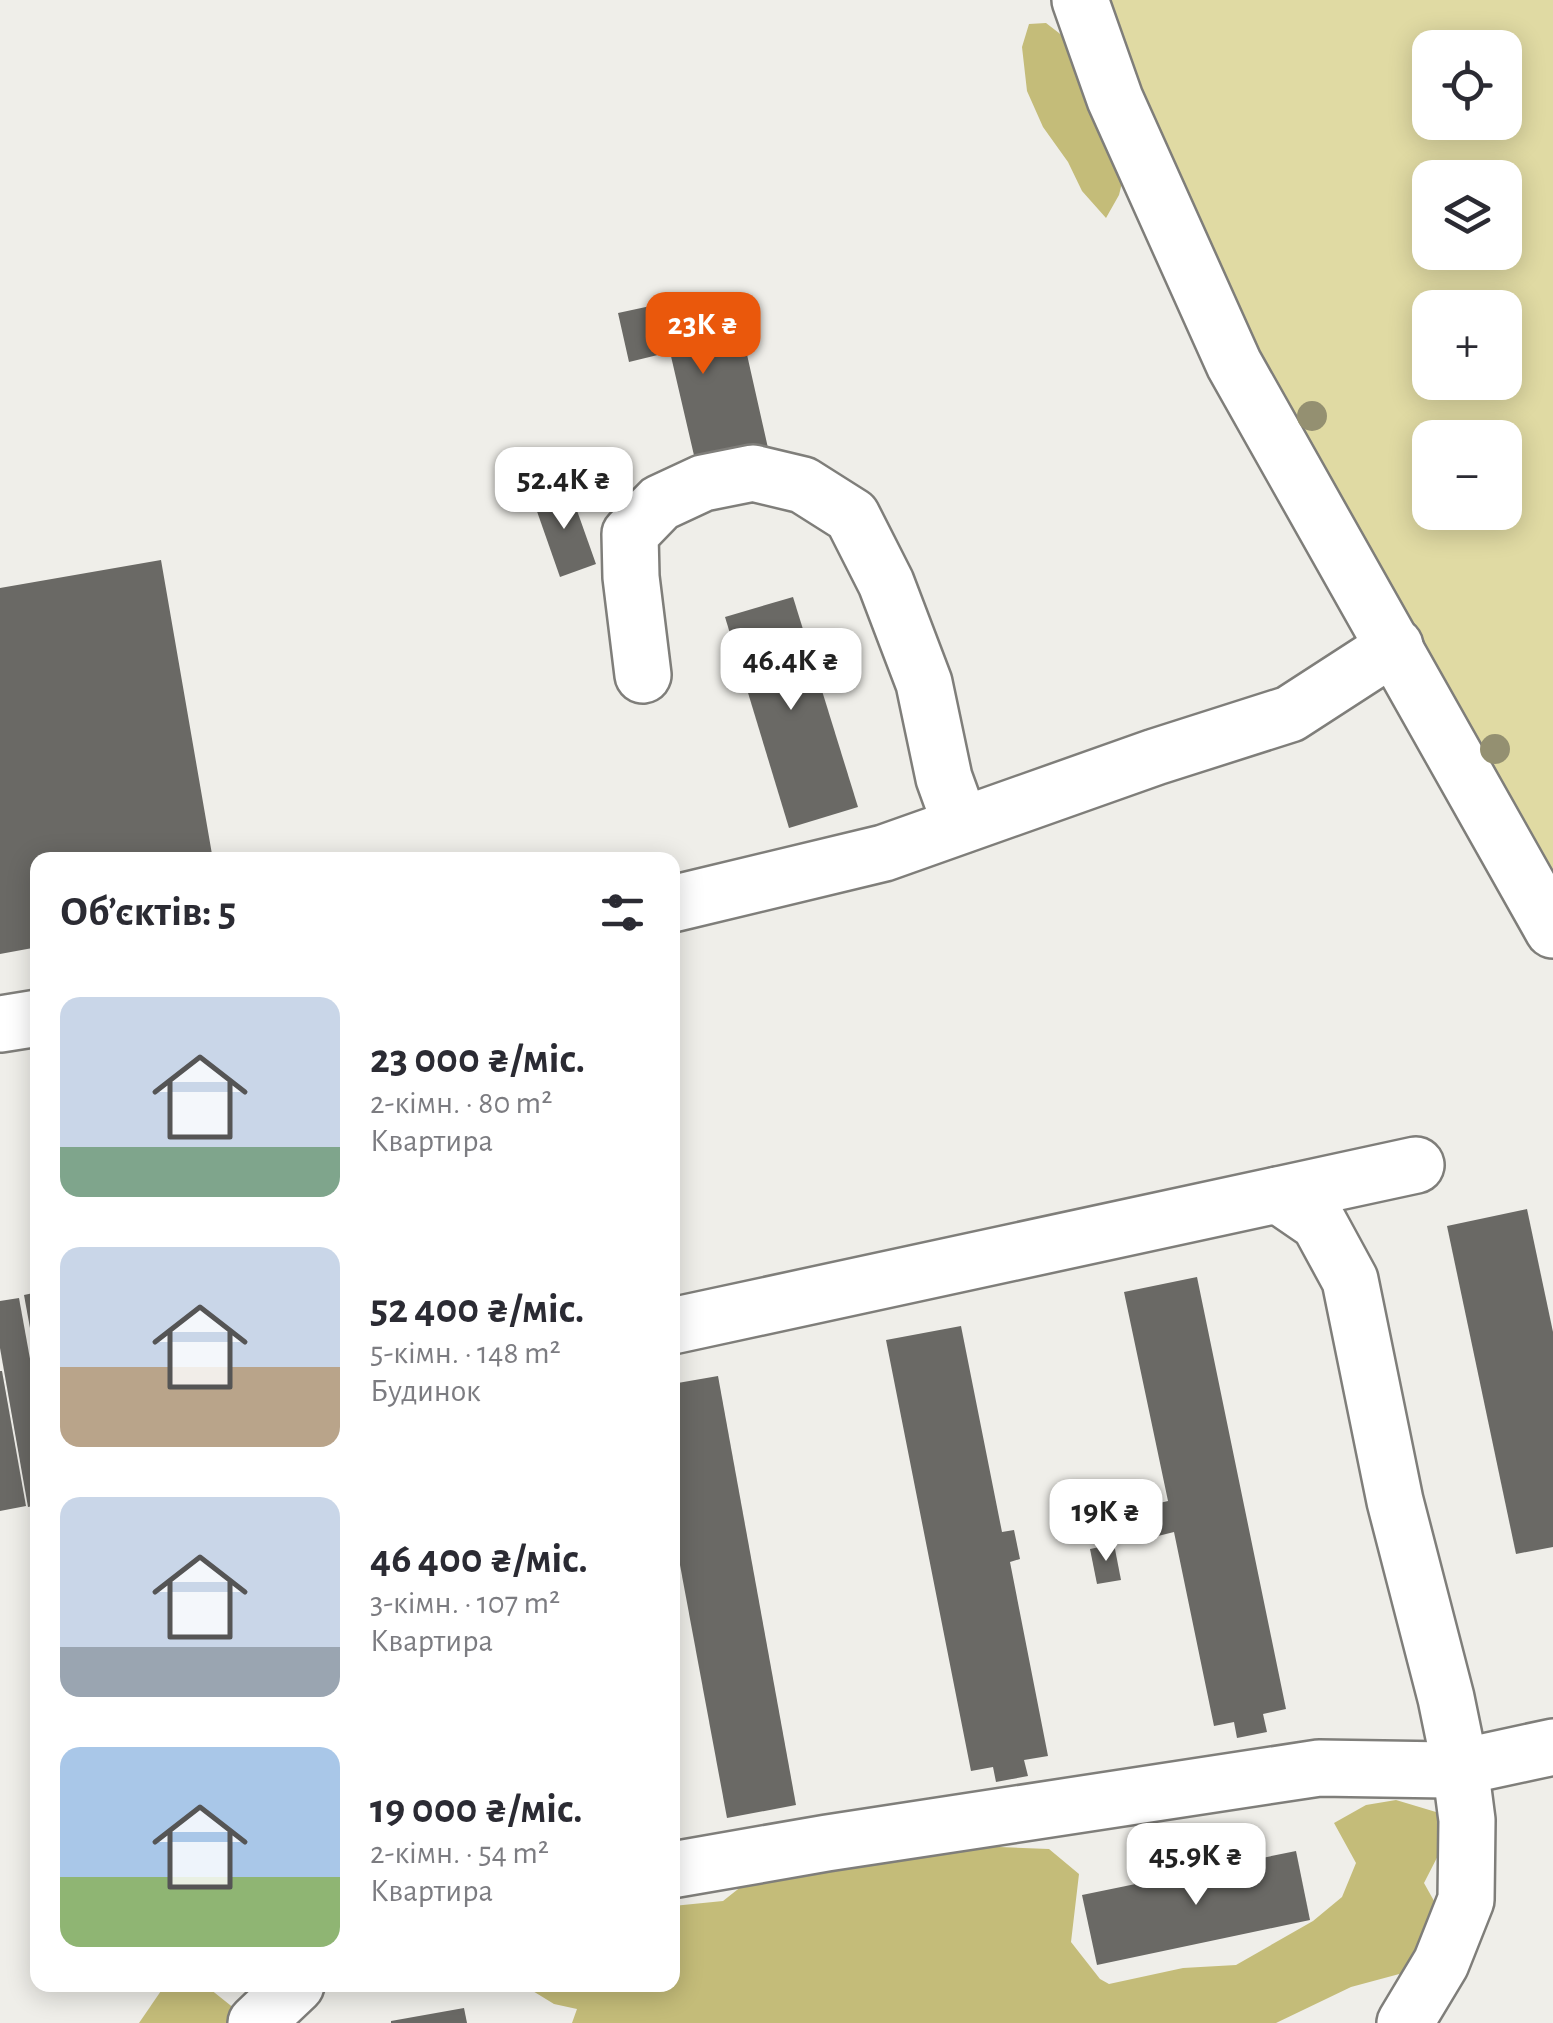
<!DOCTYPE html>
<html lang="uk">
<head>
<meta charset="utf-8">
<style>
  :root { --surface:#fff; --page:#f7f7f7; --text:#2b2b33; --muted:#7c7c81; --accent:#ea580c }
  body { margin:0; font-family:"Alegreya Sans",sans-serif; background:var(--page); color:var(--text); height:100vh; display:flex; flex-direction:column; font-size:38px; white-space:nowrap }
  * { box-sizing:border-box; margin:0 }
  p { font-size:32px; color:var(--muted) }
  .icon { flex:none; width:55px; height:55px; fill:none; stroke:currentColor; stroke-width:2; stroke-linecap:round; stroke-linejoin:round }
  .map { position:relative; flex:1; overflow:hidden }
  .panel { position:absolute; left:30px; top:852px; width:650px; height:1140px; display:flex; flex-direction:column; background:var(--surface); border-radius:20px; box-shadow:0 5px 25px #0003 }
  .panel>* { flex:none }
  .fabs { position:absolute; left:1412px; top:30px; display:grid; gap:20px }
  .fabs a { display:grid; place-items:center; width:110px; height:110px; border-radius:20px; background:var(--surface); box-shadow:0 5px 25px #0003; font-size:50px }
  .price { position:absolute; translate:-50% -85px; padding:0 22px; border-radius:20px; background:#fff; color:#222; font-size:32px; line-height:65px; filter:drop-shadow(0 2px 5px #0008) }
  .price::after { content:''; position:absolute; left:50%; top:60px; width:30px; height:22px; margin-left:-15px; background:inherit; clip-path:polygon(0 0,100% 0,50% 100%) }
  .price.current { background:var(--accent); color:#fff }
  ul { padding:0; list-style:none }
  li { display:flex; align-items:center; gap:30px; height:250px; padding:0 30px }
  li span { display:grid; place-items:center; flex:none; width:280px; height:200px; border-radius:20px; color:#555 }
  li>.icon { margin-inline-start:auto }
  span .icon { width:120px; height:120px; fill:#fffc; stroke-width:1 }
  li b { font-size:42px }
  h2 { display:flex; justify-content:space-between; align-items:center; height:120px; padding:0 30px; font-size:42px }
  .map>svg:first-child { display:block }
  .green { fill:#e0daa3; fill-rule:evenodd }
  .forest { fill:#c4bc79 }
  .building { fill:#6a6965 }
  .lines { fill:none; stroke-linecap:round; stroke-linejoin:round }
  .minor-casing { stroke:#7f7e7a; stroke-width:60 }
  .minor { stroke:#fff; stroke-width:55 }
  .tree { fill:#949071 }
</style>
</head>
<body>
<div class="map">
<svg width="1553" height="2023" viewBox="0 0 1553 2023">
  <rect width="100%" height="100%" fill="#efeee9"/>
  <path class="green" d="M1095,0H1553V897L1309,478ZM1430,48H1505V122H1430ZM1430,178H1505V252H1430ZM1430,308H1505V382H1430ZM1430,438H1505V512H1430Z"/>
  <g class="forest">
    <polygon points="1046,23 1068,40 1124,175 1119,195 1106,218 1082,191 1068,162 1043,127 1027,91 1022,47 1029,24"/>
    <polygon points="1396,1800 1436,1812 1445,1842 1424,1883 1448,1926 1429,1966 1351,1987 1276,2023 572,2023 577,2009 554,2004 523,1985 672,1985 673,1906 723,1901 747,1882 975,1846 1049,1849 1079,1874 1071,1942 1100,1979 1109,1984 1183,1968 1236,1965 1313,1921 1342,1897 1356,1863 1334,1823 1366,1805"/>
    <polygon points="179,1985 205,1985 240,2013 240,2023 139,2023 163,1988"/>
  </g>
  <g class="building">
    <polygon points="683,299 690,330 739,319 768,448 696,464 670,352 629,362 618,313"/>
    <polygon points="569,488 596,564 560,577 533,500"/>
    <polygon points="161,560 213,860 38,860 38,947 0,954 0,588"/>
    <polygon points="793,597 858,807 789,828 725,617"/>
    <polygon points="1527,1209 1553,1332 1553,1547 1516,1554 1447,1226"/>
    <polygon points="1197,1277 1286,1709 1263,1714 1267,1732 1237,1738 1234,1722 1214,1726 1174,1532 1158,1536 1151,1505 1168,1501 1124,1292"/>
    <polygon points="38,1292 38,1361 36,1361 24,1295"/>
    <polygon points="19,1298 38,1403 38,1505 28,1507 0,1348 0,1301"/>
    <polygon points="961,1326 1002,1532 1014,1530 1020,1559 1010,1562 1048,1756 1024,1760 1028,1776 996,1782 993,1767 971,1771 886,1340"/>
    <polygon points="0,1371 2,1371 26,1506 0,1511"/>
    <polygon points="718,1376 796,1805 727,1818 672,1522 672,1384"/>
    <polygon points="1114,1544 1121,1580 1097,1584 1090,1549"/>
    <polygon points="1296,1851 1310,1920 1097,1965 1082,1895"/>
    <polygon points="464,2008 467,2023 391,2023 391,2021"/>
  </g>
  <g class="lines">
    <defs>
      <g id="minor">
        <polyline points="1080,0 1115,99 1234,364 1553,930"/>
        <polyline points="643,675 631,577 630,534 660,503 703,483 753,473 803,485 852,516 886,583 924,683 944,778 961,825"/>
        <polyline points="672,904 884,853 1155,757 1290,714 1395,646"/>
        <polyline points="0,1024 38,1018"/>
        <polyline points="1278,1195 1319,1223 1350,1280 1395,1501 1446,1698 1460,1766 1467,1820 1466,1900 1441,1963 1405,2023"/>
        <polyline points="672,1326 1416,1165"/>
        <polyline points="672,1870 827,1843 1319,1768 1447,1770 1553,1747"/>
        <polyline points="256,2023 296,1985"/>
      </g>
    </defs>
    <use href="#minor" class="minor-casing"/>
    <use href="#minor" class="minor"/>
  </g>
  <g class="tree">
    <circle cx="1312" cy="416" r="15"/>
    <circle cx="1495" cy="749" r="15"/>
  </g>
</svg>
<div class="fabs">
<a><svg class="icon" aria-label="locate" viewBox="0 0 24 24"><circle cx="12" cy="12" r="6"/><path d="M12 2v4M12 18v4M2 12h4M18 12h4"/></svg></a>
<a><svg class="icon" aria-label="layers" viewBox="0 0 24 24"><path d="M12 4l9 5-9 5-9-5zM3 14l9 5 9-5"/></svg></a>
<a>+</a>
<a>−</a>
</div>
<b class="price current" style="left:703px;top:377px">23K ₴</b>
<b class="price" style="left:564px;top:532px">52.4K ₴</b>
<b class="price" style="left:791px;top:713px">46.4K ₴</b>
<b class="price" style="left:1106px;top:1564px">19K ₴</b>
<b class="price" style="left:1196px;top:1908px">45.9K ₴</b>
<section class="panel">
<h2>Об’єктів: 5<svg class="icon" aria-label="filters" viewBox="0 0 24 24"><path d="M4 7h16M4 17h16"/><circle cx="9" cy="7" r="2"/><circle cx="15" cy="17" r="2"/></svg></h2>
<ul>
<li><span style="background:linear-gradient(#c9d6e8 75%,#7fa58c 0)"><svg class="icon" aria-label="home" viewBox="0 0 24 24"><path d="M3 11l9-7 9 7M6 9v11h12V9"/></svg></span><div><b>23 000 ₴/міс.</b><p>2-кімн. · 80 m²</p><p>Квартира</p></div></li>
<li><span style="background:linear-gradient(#c9d6e8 60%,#b9a48a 0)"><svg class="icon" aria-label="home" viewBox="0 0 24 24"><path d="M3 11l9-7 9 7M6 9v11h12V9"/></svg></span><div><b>52 400 ₴/міс.</b><p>5-кімн. · 148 m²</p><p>Будинок</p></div></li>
<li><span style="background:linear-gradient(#c9d6e8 75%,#9aa5b1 0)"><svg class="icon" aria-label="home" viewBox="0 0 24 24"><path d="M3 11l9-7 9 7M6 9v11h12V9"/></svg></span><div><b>46 400 ₴/міс.</b><p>3-кімн. · 107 m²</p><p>Квартира</p></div></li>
<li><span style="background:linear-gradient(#a9c7e8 65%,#8fb573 0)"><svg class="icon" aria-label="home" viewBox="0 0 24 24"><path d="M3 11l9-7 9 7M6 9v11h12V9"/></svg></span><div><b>19 000 ₴/міс.</b><p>2-кімн. · 54 m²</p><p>Квартира</p></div></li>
</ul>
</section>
</div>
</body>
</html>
